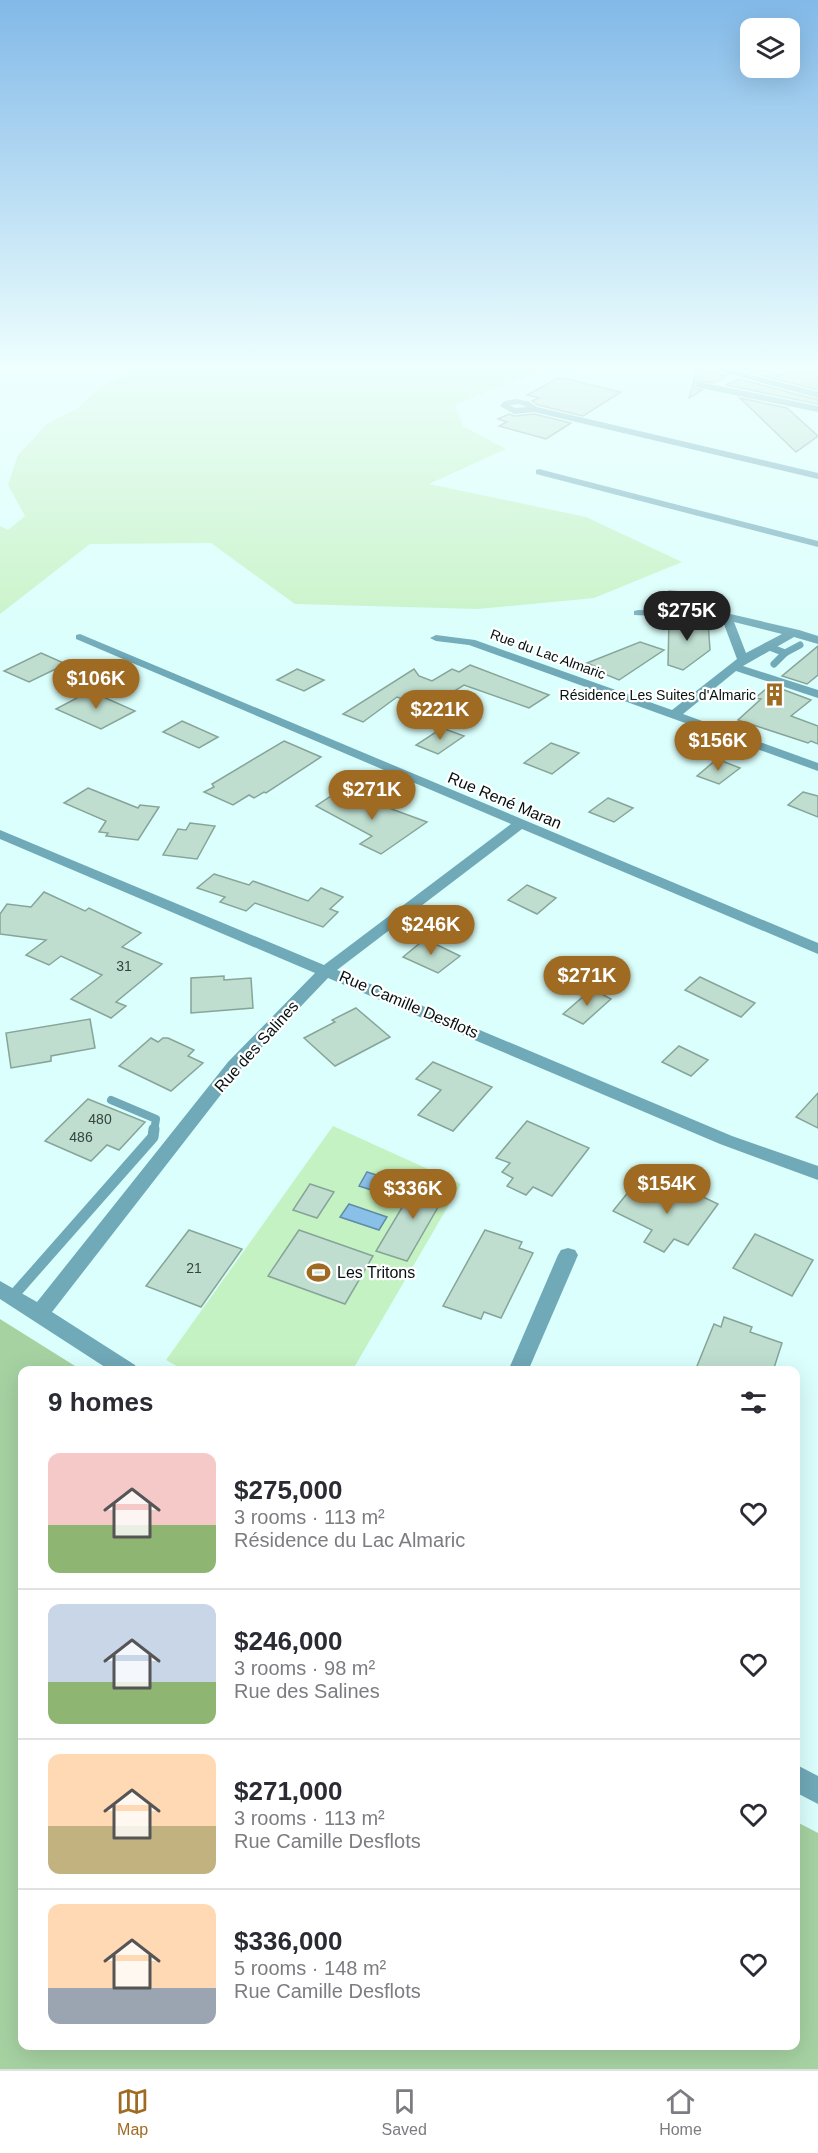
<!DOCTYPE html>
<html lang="en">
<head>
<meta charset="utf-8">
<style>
  :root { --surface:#fff; --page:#f7f7f7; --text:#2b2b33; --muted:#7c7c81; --line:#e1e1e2; --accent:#9f6a22 }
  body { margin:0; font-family:Arial,sans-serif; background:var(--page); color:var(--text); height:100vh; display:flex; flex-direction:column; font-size:22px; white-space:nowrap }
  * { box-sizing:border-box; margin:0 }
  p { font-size:20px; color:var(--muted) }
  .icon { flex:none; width:33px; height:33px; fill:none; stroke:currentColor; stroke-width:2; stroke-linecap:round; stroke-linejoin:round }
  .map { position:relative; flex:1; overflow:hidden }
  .drawer { position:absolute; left:18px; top:1366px; width:782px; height:684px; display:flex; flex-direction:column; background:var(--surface); border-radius:12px; box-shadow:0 6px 24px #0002 }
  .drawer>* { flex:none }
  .fabs { position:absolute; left:740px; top:18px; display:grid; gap:12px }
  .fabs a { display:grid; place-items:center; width:60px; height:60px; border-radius:12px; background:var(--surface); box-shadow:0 6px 24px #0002; font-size:30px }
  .price { position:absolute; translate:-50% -51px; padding:0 14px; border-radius:21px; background:var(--accent); color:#fff; font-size:20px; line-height:39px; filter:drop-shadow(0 2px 3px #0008) }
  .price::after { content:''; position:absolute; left:50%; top:36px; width:18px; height:14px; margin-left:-9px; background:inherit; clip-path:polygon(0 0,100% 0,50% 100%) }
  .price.current { background:#222; color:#fff }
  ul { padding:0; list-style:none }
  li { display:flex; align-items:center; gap:18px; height:150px; padding:0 30px }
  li+li { border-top:2px solid var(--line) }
  li span { display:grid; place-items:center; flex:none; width:168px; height:120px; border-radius:12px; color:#555 }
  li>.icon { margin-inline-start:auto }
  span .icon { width:72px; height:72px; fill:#fffc; stroke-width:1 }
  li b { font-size:26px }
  h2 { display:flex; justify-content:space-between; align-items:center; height:72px; padding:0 30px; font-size:26px }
  .menu { display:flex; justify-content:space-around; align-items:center; height:84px; border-top:2px solid var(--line); background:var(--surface); font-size:16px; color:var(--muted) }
  .menu a { display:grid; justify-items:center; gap:3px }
  .menu .current { color:var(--accent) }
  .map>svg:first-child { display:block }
  .green { fill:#c5f2c2 }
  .forest { fill:#a6d2a2 }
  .water { fill:#89c0e8; stroke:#618ca8; stroke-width:1.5 }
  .building { fill:#bfded0; stroke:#87a498; stroke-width:1.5 }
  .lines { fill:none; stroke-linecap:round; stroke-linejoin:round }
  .service-far3 { stroke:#70a9b8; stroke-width:5 }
  .service-far2 { stroke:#70a9b8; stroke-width:7 }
  .service-far1 { stroke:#70a9b8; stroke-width:8 }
  .service { stroke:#70a9b8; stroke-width:11 }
  .minor { fill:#70a9b8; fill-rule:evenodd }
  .labels { text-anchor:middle; stroke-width:4.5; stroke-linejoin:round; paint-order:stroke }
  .far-street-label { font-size:14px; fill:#051111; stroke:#fff }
  .far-poi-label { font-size:14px; fill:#051111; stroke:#fff; text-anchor:end }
  .number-label { font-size:14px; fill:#344441 }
  .street-label { font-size:16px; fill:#051111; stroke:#fff }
  .poi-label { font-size:16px; fill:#051111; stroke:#fff; text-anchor:start }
</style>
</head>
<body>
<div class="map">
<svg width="818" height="2069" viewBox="0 0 818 2069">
  <rect width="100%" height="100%" fill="#dafffc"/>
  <g class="green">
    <polygon points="144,366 553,366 455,405 463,426 506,449 429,484 586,517 682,562 594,598 478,609 295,604 211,543 90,544 0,614 0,526 8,530 25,516 8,485 18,455 47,424 78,408 100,387"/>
    <polygon points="333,1126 461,1184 352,1371 186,1371 166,1360"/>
  </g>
  <polygon class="forest" points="0,1319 83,1371 22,1371 22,2046 795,2046 795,1821 818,1833 818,2069 0,2069"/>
  <g class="water">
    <polygon points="367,1172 405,1184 397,1198 359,1186"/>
    <polygon points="349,1204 387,1217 379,1230 340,1217"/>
  </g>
  <g class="building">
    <polygon points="800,366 818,366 818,390 750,372 757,369 784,375"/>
    <polygon points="697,369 726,376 715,383 695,381 694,388 702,390 689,398"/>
    <polygon points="558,378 563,378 621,392 583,416 538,405 532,401 539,398 527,395"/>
    <polygon points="739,379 818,400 818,404 726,385"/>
    <polygon points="740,398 787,408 818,436 796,452"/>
    <polygon points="509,414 514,416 534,414 571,423 546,439 499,426 507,422 498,419"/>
    <polygon points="669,591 707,594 708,610 669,609"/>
    <polygon points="669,619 708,621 710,650 683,670 668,665"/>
    <polygon points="640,642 664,650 619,680 602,673 604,670 587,663"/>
    <polygon points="818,646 818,675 807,684 782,676"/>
    <polygon points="41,653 66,664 29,682 4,671"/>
    <polygon points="470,665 549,695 529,708 464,685 427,708 397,697 363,722 343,714 414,669 419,676 432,681 452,669 459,672"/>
    <polygon points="297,669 324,680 304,691 277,680"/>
    <polygon points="771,685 811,700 791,716 818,726 818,744 811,741 808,743 738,720 761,699 755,698"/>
    <polygon points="90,691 135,711 101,729 56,709"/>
    <polygon points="182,721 218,737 199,748 163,732"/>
    <polygon points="442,728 464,736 438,754 416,745"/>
    <polygon points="284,741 321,757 266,793 264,792 254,798 249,795 233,805 204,792 214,787 212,784"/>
    <polygon points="551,743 579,753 552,774 524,763"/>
    <polygon points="717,759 740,768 719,784 697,776"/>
    <polygon points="88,788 138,808 140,805 159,807 138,840 106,836 108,833 99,832 106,821 64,803"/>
    <polygon points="337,792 354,800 359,797 427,822 381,854 360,844 372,836 316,806"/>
    <polygon points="803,792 818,796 818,817 788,805"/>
    <polygon points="608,798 633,808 614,822 589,812"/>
    <polygon points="190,823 215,826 197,859 163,855 178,829 186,830"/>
    <polygon points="214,874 249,885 253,881 308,901 321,888 343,897 330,909 338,912 323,927 255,903 246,911 220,902 225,897 197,888"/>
    <polygon points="527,885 556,898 537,914 508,900"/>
    <polygon points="44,892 85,911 89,908 141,933 122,947 162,964 116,1002 126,1006 111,1018 71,999 102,975 61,956 49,965 26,955 46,940 0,934 0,914 7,904 31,907"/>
    <polygon points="425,939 460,956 438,973 403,957"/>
    <polygon points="224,976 224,980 251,978 253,1008 191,1013 191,978"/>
    <polygon points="700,977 755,1003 741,1017 685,990"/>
    <polygon points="592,989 611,999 583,1024 563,1014"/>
    <polygon points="356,1008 390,1037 335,1066 304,1038 335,1022 332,1020"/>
    <polygon points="90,1019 95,1048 51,1056 51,1061 11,1068 6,1033"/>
    <polygon points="151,1038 158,1042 163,1038 168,1038 194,1050 188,1056 203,1063 171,1091 119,1066"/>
    <polygon points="679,1046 708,1060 691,1076 662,1062"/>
    <polygon points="433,1062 492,1087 453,1131 418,1115 441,1090 416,1079"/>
    <polygon points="818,1093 818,1128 796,1117"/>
    <polygon points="88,1099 145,1122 119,1150 107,1145 91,1161 45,1141"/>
    <polygon points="527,1121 589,1148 552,1196 533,1187 526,1195 507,1186 513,1178 502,1172 510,1163 496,1158"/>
    <polygon points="419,1179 449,1188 407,1261 376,1251"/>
    <polygon points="310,1184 334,1192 317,1218 293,1210"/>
    <polygon points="634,1185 667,1200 678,1185 718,1204 688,1245 674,1239 664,1252 644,1242 652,1230 613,1211"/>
    <polygon points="189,1230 242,1249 201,1307 146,1286"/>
    <polygon points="299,1230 373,1256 345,1304 268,1276"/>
    <polygon points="485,1230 522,1242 519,1248 533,1253 501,1318 484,1312 481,1319 443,1306"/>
    <polygon points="755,1234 813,1260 792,1296 733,1268"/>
    <polygon points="724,1317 752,1327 750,1332 782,1343 773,1371 695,1371 714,1324 721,1327"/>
  </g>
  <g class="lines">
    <polyline class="service-far3" points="775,368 782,366"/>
    <g class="service-far2">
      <polyline points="767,646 785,653 774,664"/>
      <polyline points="785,653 800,645"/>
    </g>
    <polyline class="service-far1" points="111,1100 156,1119 154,1131"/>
    <polyline class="service" points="12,1297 153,1137 154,1129"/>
    <g class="minor">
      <polygon points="701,366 719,367 818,392 818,398"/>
      <polygon points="699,382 818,406 818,412 696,387 696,383"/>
      <path d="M515,399L528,401L537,407L818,473V479L534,412L514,414L500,406L504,401ZM519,404L527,407L515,408L510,405Z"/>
      <polygon points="539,469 818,541 818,547 536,474 536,470"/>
      <path d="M638,610L726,613L799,630L818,636V644L794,637L743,666L818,690V698L736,671L683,714L818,763V771L469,645L436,641L430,638L436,635L475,640L672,710L737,659L722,619L634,615V611ZM734,622L782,634L746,653Z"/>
      <polygon points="80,634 818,943 818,954 522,829 337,970 732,1136 818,1166 818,1180 720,1144 328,978 240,1070 52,1312 135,1365 138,1371 111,1371 0,1299 0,1281 37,1302 228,1062 315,973 0,839 0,830 324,965 511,824 76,639 76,635"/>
      <polygon points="568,1248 575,1250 578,1255 528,1371 508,1371 558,1255 561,1250"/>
      <polygon points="795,1764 818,1776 818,1804 795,1792"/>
    </g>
  </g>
  <linearGradient id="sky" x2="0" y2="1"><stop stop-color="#82b9e8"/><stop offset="0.56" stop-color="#eefffe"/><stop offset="1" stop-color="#eefffe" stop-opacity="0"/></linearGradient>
  <rect width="818" height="656" fill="url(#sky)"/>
  <defs>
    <symbol id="building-bare" viewBox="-9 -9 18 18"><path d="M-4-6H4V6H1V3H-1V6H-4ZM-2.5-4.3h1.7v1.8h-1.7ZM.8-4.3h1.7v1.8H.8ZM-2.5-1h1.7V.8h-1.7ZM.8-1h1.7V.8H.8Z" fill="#9f6a22" stroke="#fff" stroke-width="2.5" paint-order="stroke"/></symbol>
    <symbol id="stadium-bare" viewBox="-9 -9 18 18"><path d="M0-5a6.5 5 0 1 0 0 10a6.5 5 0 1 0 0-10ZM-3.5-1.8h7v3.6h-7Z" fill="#9f6a22" stroke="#fff" stroke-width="2.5" paint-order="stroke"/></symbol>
  </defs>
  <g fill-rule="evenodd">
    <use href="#building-bare" x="758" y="678" width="33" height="33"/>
    <use href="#stadium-bare" x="302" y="1256" width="33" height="33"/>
  </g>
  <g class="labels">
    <g class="far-street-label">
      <text transform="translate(548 654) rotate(20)" y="5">Rue du Lac Almaric</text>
    </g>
    <g class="far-poi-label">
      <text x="756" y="700">Résidence Les Suites d'Almaric</text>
    </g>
    <g class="number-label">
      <text x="124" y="971">31</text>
      <text x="100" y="1124">480</text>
      <text x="81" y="1142">486</text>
      <text x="194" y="1273">21</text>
    </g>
    <g class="street-label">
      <text transform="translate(505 800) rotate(23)" y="6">Rue René Maran</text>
      <text transform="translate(409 1004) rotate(23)" y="6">Rue Camille Desflots</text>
      <text transform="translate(256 1046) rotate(-48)" y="6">Rue des Salines</text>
    </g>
    <g class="poi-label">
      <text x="337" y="1278">Les Tritons</text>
    </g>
  </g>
</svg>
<div class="fabs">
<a><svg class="icon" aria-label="layers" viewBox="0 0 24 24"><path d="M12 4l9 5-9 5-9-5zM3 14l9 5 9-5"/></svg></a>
</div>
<b class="price current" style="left:687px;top:642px">$275K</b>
<b class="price" style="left:96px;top:710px">$106K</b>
<b class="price" style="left:440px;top:741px">$221K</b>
<b class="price" style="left:718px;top:772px">$156K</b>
<b class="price" style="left:372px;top:821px">$271K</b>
<b class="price" style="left:431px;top:956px">$246K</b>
<b class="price" style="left:587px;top:1007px">$271K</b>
<b class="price" style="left:667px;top:1215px">$154K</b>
<b class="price" style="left:413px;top:1220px">$336K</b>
<section class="drawer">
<h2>9 homes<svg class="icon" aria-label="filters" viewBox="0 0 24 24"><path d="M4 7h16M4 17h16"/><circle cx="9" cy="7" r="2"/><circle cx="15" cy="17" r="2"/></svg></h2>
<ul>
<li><span style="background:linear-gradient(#f6c9c9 60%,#8fb573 0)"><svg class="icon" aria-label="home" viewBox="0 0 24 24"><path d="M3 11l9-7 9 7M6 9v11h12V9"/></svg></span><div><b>$275,000</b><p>3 rooms · 113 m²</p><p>Résidence du Lac Almaric</p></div><svg class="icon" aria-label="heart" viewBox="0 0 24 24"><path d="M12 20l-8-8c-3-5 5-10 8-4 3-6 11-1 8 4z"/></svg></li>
<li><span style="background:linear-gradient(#c9d6e8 65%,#8fb573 0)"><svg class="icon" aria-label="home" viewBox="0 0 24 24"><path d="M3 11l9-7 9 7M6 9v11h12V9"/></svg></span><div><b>$246,000</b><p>3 rooms · 98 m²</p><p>Rue des Salines</p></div><svg class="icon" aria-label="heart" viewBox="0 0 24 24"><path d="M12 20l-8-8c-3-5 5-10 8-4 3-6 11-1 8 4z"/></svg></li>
<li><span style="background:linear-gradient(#ffd9b3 60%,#c2b280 0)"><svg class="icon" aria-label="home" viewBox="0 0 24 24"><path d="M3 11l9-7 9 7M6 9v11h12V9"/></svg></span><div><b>$271,000</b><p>3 rooms · 113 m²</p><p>Rue Camille Desflots</p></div><svg class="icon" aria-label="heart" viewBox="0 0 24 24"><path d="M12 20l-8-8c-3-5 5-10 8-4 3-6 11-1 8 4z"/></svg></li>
<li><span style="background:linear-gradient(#ffd9b3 70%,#9aa5b1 0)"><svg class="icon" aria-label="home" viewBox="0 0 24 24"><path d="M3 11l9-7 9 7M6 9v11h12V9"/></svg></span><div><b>$336,000</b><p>5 rooms · 148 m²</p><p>Rue Camille Desflots</p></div><svg class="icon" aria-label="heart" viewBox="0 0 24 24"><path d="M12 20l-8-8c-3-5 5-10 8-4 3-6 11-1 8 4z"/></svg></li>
</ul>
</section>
</div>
<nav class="menu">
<a class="current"><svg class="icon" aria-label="map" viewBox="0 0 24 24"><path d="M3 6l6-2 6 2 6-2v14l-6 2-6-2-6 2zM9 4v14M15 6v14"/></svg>Map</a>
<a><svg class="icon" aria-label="saved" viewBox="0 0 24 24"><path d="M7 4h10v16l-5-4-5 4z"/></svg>Saved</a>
<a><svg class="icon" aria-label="home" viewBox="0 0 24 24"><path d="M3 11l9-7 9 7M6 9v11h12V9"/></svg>Home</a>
</nav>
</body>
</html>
